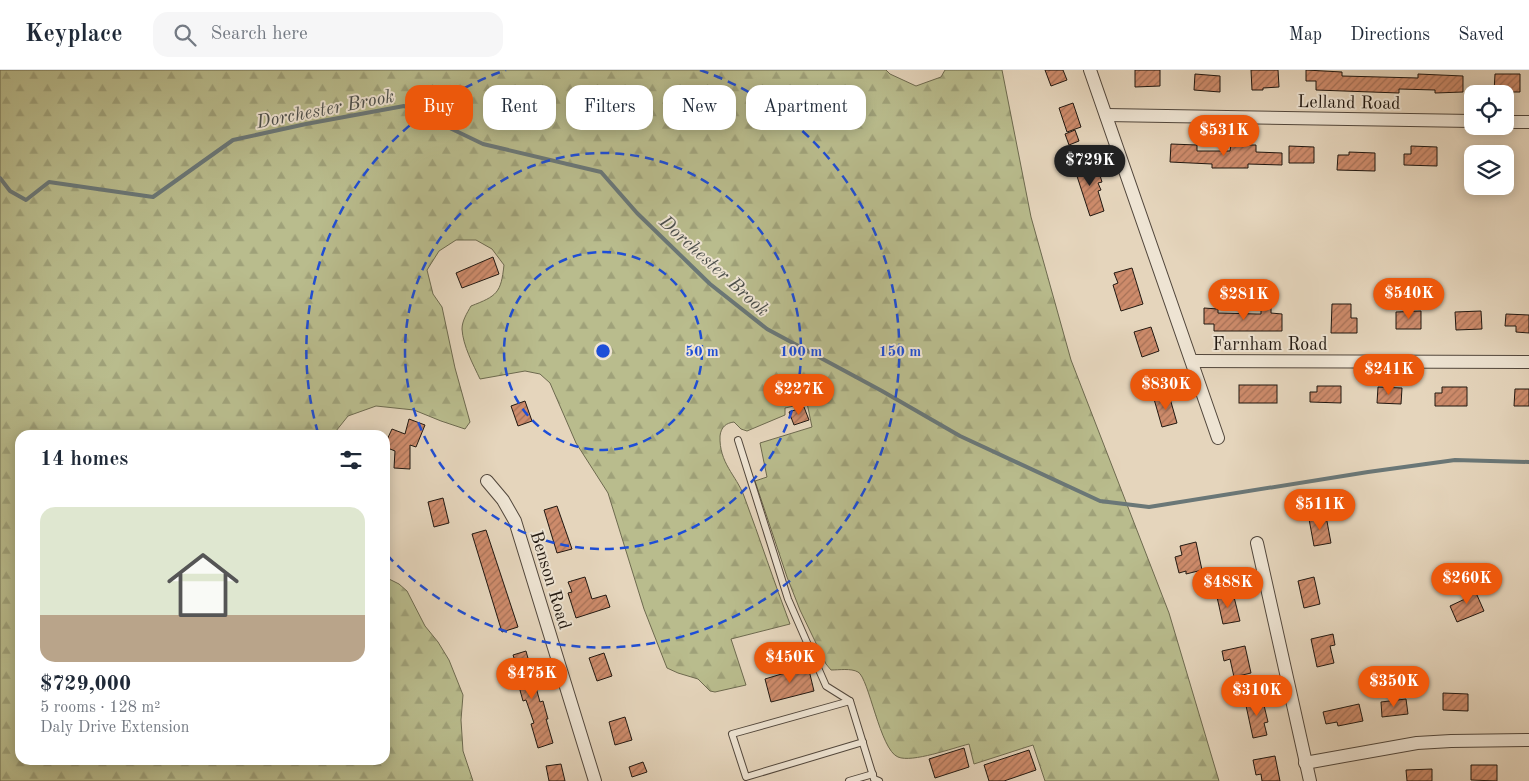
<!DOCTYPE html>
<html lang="en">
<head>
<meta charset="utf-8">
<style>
  :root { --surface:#fff; --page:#f6f6f7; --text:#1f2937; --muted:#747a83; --line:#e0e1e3; --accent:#ea580c }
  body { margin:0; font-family:"Old Standard TT",serif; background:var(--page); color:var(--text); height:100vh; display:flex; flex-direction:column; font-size:19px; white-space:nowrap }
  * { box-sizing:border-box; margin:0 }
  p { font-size:16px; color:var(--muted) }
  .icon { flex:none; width:28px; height:28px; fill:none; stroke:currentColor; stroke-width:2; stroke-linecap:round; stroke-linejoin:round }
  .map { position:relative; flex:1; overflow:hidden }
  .side { position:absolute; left:15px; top:360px; width:375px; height:335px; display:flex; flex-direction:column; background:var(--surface); border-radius:15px; box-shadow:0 2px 12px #0003 }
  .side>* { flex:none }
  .banner { position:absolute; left:405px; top:15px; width:475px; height:45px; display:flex; gap:10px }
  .buttons { position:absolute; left:1464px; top:15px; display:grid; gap:10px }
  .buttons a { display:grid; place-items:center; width:50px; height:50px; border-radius:10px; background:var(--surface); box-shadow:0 2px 12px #0003; font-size:25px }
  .price { position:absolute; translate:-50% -42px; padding:0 11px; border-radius:18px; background:var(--accent); color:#fff; font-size:16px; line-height:32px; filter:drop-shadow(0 1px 2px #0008) }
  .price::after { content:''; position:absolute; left:50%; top:30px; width:15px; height:11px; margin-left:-8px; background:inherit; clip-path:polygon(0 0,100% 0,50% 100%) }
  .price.current { background:#222; color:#fff }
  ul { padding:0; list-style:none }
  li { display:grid; align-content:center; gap:10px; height:265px; padding:0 25px }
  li+li { border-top:1px solid var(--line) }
  li span { display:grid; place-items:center; height:155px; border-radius:15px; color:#555 }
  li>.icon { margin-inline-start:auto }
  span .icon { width:90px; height:90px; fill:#fffc; stroke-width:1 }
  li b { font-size:21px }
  h2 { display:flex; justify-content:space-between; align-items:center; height:60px; padding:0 25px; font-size:21px }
  .chip { padding:0 18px; border-radius:15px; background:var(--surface); box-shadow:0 2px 12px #0003; font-size:18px; line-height:45px }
  .chip.current { background:var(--accent); color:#fff }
  header { display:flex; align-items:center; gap:30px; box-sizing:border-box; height:70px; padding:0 25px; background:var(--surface); border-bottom:1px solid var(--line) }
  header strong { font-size:24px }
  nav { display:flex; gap:28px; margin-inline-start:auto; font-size:18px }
  .search { width:350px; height:45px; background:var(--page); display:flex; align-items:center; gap:12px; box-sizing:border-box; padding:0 18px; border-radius:15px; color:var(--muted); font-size:19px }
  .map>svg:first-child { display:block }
  .forest { fill:url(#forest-firs); stroke:#6d6a4f }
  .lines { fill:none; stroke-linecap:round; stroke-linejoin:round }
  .stream { stroke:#6a7777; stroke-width:4 }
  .building { fill:url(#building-hatch); stroke:#211811 }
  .lane-casing { stroke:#52473c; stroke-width:8 }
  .street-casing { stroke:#52473c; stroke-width:14 }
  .lane { stroke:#eee4d3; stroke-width:6 }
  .street { stroke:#eee4d3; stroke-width:12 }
  .ring { fill:none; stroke:#1d4ed8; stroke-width:2.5; stroke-dasharray:9 6 }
  .labels { text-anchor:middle; stroke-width:4; stroke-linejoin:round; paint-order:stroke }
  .street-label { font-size:18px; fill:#211811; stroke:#eee4d3 }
  .water-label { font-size:19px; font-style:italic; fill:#4b4f4c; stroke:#eee4d3 }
  .centre { fill:#1d4ed8; stroke:#eee4d3; stroke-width:2.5 }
  .ring-label { font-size:15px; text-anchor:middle; font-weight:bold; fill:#1d4ed8; stroke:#eee4d3; stroke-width:4; stroke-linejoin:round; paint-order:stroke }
</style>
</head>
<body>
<header>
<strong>Keyplace</strong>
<div class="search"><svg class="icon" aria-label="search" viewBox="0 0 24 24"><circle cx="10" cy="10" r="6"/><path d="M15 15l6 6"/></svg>Search here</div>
<nav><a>Map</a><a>Directions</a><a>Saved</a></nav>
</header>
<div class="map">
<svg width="1529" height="711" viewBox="0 0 1529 711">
  <defs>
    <pattern id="forest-firs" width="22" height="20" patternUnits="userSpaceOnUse" patternTransform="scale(1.25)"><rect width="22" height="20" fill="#b9bc8d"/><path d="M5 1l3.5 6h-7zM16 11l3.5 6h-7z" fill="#9fa179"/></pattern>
    <pattern id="building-hatch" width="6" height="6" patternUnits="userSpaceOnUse" patternTransform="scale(1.25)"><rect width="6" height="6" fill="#cd8b6b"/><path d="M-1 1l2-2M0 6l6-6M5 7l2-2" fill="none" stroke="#a67157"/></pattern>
  </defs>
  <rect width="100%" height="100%" fill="#e5d5bc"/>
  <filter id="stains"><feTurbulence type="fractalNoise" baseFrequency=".004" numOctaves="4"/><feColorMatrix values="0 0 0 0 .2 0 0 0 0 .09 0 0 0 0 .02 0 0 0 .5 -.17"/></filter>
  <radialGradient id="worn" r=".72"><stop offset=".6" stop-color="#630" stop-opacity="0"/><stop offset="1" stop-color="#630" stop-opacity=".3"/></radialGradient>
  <path class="forest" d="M0,0H886L890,4L916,16L941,7L945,0H1002L1031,147L1071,290L1169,543L1219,711H1045L1033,675L974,694L969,674C953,678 912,693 898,687C880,680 869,608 858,602C851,598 839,600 831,600L826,594L800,540L787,507L755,411L767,407L760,373L812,357L807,333L785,338V345L747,361L741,359L734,352C726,353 721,357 720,366C719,393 736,405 744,426C760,469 774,512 790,554L731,569L746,615L715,622L710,621L698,609L678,603L667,598L644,539L608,423L576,373L550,313L540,304L525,301L480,309C473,294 463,276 462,259C462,251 467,243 471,236C497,226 501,223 504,195L492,179L476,170H456L439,181L427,200L433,224L442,237L455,298L470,352L465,359L441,351L414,340L376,336L348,346L336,361L337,365H20V690H385V507L399,514L407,521L425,556L438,572L449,590L463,625L461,650L463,681L473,711H0Z"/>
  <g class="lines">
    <polyline class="stream" points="0,108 10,121 26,130 49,112 153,127 233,70 306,54 404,36 483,74 601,102 637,143 710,214 767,259 882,321 960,366 1100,431 1149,437 1368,402 1455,390 1529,392"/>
  </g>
  <g class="building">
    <polygon points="1045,0 1063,0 1067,10 1051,16"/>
    <polygon points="1135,0 1160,0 1160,16 1135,17"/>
    <polygon points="1251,0 1278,0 1279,17 1263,18 1263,20 1252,20"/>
    <polygon points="1306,0 1342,2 1342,6 1418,8 1418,4 1463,6 1463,22 1435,23 1435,20 1399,19 1399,23 1316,20 1316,11 1306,11"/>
    <polygon points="1195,4 1220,6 1220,22 1194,20"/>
    <polygon points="1495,4 1520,4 1520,22 1494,22"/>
    <polygon points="1073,33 1081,57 1067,62 1059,38"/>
    <polygon points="1075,60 1079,71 1069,75 1065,64"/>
    <polygon points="1171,74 1197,75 1197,81 1230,81 1231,75 1256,75 1256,82 1282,83 1282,95 1248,94 1248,98 1212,98 1212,94 1170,92"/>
    <polygon points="1289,76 1314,77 1314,93 1289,93"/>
    <polygon points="1411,76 1437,77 1437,96 1404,95 1404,84 1411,84"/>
    <polygon points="1349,82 1375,83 1375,101 1337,100 1338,85 1349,85"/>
    <polygon points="1091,92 1094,101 1098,99 1102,112 1098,113 1101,120 1098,121 1104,141 1090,146 1074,97"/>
    <polygon points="493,187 499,204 462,218 456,203"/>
    <polygon points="1132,198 1143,234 1121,241 1113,215 1118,213 1114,203"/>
    <polygon points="1332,234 1351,234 1351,248 1357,248 1357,263 1331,263"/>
    <polygon points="1261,235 1271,235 1271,243 1282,244 1282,261 1214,261 1214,254 1204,254 1204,238 1218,239 1218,243 1257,244 1261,244"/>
    <polygon points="1421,241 1421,259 1396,259 1396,242"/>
    <polygon points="1481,241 1482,259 1456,260 1455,242"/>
    <polygon points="1506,244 1529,245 1529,263 1516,262 1516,256 1505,256"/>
    <polygon points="1151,257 1159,281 1142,287 1134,262"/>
    <rect x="1239" y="315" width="38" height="18"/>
    <polygon points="1317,316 1341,316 1341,333 1310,332 1310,322 1317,322"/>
    <polygon points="1378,317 1402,318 1401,334 1377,333"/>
    <polygon points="1442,317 1467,317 1467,336 1435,336 1435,323 1442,323"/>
    <polygon points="1515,319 1529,319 1529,336 1514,336"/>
    <polygon points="1169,325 1177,353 1162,357 1154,329"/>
    <polygon points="525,331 532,351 518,356 511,336"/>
    <polygon points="804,337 809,350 794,355 789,342"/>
    <polygon points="409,349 425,355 416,377 410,375 410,399 394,398 395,381 385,377 385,374 392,359 405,364"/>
    <polygon points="443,428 449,453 434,457 428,432"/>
    <polygon points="557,436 572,479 557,483 544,440"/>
    <polygon points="1326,446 1331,473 1314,476 1309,449"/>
    <polygon points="486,460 518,557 502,562 472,464"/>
    <polygon points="1196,472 1202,500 1186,504 1186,501 1179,503 1175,487 1182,485 1180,476"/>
    <polygon points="585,507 592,529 606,525 610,537 576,548 568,523 572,522 568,512"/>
    <polygon points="1314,507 1320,534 1304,538 1298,511"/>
    <polygon points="1473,516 1484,541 1457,552 1450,536 1465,529 1461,522"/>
    <polygon points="1233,523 1240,551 1223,554 1217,527"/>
    <polygon points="1333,564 1335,575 1330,576 1334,593 1317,597 1311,569"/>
    <polygon points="1245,576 1251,603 1234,607 1230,589 1224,591 1222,581"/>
    <polygon points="526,581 540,632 543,631 548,649 546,649 553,673 538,678 531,654 534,653 526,630 523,631 513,595 516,594 513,585"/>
    <polygon points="604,583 612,606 597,611 589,588"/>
    <polygon points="808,596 814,621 771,632 765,609"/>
    <polygon points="1443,623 1468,624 1468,641 1443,640"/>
    <polygon points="1262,627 1268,652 1264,653 1267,665 1253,668 1245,631"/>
    <polygon points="1406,629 1408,644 1382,647 1381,632"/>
    <polygon points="1359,634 1363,651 1338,656 1337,652 1326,654 1323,642"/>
    <polygon points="625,647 632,670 615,675 609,652"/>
    <polygon points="964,678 969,697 935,708 929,689"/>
    <polygon points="1029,680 1036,700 1004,711 989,711 984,695"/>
    <polygon points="1275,686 1280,711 1262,711 1261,704 1256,705 1253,690"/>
    <polygon points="643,692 647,702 632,707 629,697"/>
    <polygon points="561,694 565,711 549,711 546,696"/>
    <polygon points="1471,695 1497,695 1497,711 1471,710"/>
    <polygon points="1432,699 1432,711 1407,711 1406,700"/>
  </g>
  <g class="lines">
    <defs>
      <g id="lane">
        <polyline points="738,370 788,529 826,616 850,631 874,709 879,711"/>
        <polyline points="850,631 732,664 746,707 863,672"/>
        <polyline points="849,711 873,704"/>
      </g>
      <g id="street">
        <polyline points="1090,0 1218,368"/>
        <polyline points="1106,45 1472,51"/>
        <polyline points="1505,52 1529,52"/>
        <polyline points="1192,291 1529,292"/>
        <polyline points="487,411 503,430 515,451 595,711"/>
        <polyline points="1257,473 1310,711"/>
        <polyline points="1305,693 1417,673 1451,671 1529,670"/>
      </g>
    </defs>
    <use href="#lane" class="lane-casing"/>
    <use href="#street" class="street-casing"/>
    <use href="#lane" class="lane"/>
    <use href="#street" class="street"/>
  </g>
  <g class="ring">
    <circle cx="603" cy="281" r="99"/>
    <circle cx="603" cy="281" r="198"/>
    <path d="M318 363A297 297 0 0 1 506 0M700 0A297 297 0 1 1 386 484"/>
  </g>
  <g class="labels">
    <g class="street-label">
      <text transform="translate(1349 32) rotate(1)" y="6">Lelland Road</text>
      <text x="1270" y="280">Farnham Road</text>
      <text transform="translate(551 510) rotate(73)" y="6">Benson Road</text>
    </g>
    <g class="water-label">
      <text transform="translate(325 38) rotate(-11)" y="7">Dorchester Brook</text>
      <text transform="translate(715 195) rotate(42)" y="7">Dorchester Brook</text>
    </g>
  </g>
  <circle cx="603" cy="281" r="8" class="centre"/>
  <g class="ring-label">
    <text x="702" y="286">50 m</text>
    <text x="801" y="286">100 m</text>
    <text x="900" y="286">150 m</text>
  </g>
  <rect width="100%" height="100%" filter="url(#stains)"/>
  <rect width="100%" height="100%" fill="url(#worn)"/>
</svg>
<div class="buttons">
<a><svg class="icon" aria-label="locate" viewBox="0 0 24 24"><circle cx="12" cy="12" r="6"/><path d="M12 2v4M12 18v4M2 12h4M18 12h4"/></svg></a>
<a><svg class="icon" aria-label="layers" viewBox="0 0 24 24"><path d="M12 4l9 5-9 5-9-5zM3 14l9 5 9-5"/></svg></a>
</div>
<b class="price" style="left:1224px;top:87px">$531K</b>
<b class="price current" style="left:1090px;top:117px">$729K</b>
<b class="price" style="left:1409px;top:250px">$540K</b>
<b class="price" style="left:1244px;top:251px">$281K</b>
<b class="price" style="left:1389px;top:326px">$241K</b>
<b class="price" style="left:1166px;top:341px">$830K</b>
<b class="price" style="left:799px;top:346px">$227K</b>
<b class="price" style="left:1320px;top:461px">$511K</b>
<b class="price" style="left:1467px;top:535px">$260K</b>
<b class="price" style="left:1228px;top:539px">$488K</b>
<b class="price" style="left:790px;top:614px">$450K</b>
<b class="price" style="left:532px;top:630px">$475K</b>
<b class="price" style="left:1394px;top:638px">$350K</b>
<b class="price" style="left:1257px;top:647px">$310K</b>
<div class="banner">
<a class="chip current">Buy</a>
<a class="chip">Rent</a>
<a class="chip">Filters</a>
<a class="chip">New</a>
<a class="chip">Apartment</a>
</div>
<section class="side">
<h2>14 homes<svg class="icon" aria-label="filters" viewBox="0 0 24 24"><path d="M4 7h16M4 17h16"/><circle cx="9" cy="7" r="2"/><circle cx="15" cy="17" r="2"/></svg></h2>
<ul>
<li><span style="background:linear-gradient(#dfe7d0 70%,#b9a48a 0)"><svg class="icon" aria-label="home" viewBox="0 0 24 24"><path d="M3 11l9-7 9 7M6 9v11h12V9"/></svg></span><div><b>$729,000</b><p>5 rooms · 128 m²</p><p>Daly Drive Extension</p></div></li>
</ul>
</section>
</div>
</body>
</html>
